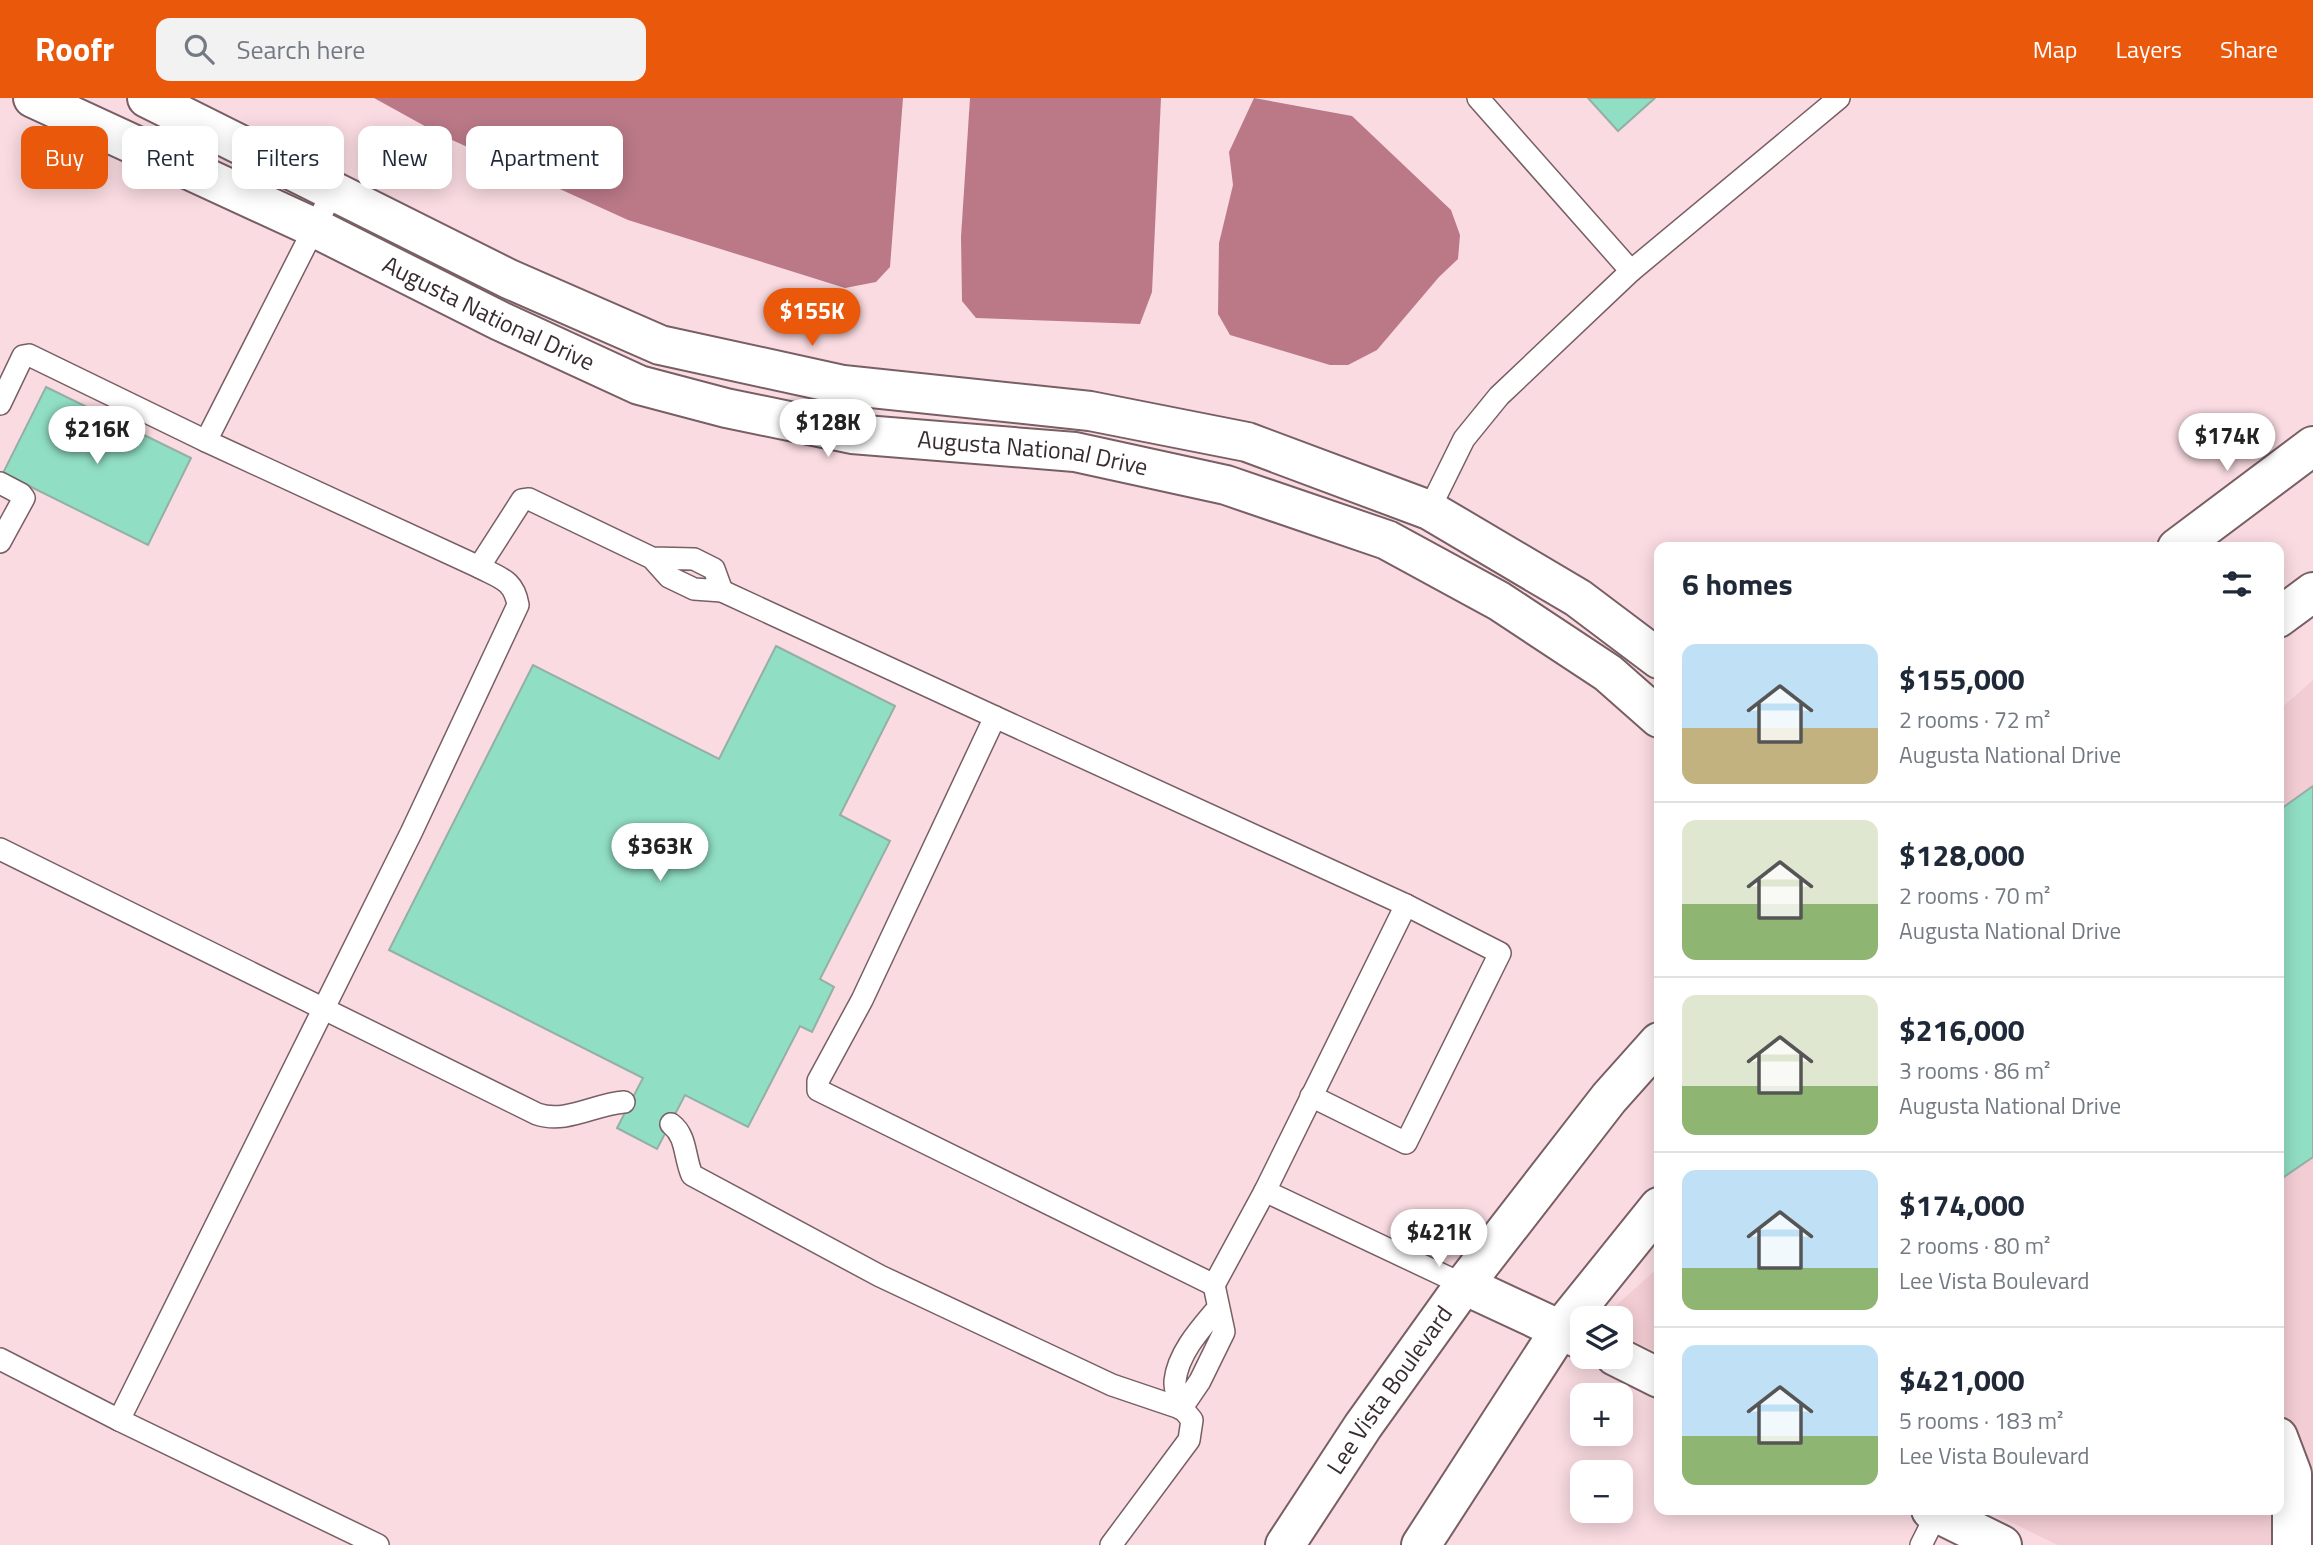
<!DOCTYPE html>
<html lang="en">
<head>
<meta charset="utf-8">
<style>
  :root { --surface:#fff; --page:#f2f2f3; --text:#1f2937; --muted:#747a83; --line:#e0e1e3; --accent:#ea580c }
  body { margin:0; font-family:"Titillium Web",sans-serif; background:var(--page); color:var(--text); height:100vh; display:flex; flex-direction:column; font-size:26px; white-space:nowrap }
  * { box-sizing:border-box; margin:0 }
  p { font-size:23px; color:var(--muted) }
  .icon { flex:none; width:38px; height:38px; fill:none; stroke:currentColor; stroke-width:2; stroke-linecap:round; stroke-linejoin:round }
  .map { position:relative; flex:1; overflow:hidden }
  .drawer { position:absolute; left:1654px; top:444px; width:630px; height:973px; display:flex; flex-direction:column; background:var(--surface); border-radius:14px; box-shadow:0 4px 18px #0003 }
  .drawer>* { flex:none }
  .hud { position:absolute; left:21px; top:28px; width:665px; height:63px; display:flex; gap:14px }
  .buttons { position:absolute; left:1570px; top:1208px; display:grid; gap:14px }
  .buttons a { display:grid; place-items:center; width:63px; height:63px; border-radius:14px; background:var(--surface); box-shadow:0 4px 18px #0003; font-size:35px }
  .price { position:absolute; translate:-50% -60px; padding:0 16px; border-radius:24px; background:#fff; color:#222; font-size:23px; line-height:46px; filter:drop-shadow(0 2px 4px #0008) }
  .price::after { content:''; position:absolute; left:50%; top:42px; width:21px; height:16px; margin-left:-10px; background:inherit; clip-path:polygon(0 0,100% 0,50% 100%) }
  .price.current { background:var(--accent); color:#fff }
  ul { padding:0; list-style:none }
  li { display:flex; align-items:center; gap:21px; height:175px; padding:0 28px }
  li+li { border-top:2px solid var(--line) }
  li span { display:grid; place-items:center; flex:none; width:196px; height:140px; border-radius:14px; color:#555 }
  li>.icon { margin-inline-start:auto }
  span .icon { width:84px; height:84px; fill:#fffc; stroke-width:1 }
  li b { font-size:30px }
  h2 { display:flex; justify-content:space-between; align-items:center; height:84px; padding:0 28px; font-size:30px }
  .pill { padding:0 24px; border-radius:14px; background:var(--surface); box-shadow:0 4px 18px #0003; font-size:24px; line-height:63px }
  .pill.current { background:var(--accent); color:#fff }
  header { display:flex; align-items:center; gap:42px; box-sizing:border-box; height:98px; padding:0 35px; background:var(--accent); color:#fff }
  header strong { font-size:33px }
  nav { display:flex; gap:38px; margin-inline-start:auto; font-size:24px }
  .search { width:490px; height:63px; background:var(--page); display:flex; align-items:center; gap:18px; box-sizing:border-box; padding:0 24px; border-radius:14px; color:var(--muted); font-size:26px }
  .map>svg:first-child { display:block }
  .built { fill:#f3cdd4 }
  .water { fill:#bb7988 }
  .building { fill:#90dec4; stroke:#94b0a6; stroke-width:2 }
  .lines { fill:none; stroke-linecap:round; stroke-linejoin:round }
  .service-casing { stroke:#785f64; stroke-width:24 }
  .minor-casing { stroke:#785f64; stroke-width:42 }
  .tertiary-casing { stroke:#785f64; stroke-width:42 }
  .service { stroke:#fff; stroke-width:21 }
  .minor { stroke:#fff; stroke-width:38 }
  .tertiary { stroke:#fff; stroke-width:38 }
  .labels { text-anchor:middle; stroke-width:7; stroke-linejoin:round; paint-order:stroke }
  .street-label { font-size:24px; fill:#372c2e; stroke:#fff }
</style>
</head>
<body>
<header>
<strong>Roofr</strong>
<div class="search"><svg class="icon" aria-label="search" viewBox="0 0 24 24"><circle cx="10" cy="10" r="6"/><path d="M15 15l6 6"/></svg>Search here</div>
<nav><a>Map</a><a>Layers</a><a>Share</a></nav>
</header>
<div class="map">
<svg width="2313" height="1447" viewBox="0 0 2313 1447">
  <rect width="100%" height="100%" fill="#f9dbe1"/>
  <g class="built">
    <polygon points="2313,582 2313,1447 2058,1447 1985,1412 2278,1412 2278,613"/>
    <polygon points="1659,1169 1659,1255 1621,1237 1620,1220 1602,1220"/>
  </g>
  <g class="water">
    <polygon points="374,0 903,0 890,169 876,184 845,190 628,122 441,37"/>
    <polygon points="970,0 1161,0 1152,194 1140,226 976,220 962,203 961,139"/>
    <polygon points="1254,0 1352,18 1451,112 1460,137 1458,161 1439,179 1377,252 1348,267 1330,267 1230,237 1218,216 1219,145 1233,87 1229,54"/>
  </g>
  <g class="building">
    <polygon points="1588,0 1655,0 1618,33"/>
    <polygon points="46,289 191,360 148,447 3,375"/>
    <polygon points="776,548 895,608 840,717 890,743 820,881 834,889 812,934 800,928 748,1029 685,997 657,1051 617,1030 643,980 389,852 533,567 719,661"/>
    <polygon points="2313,688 2313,1059 2278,1083 2278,713"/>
  </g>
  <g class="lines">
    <defs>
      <g id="service">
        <polyline points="1478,0 1631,173"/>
        <polyline points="333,93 206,343 479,469 522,402 529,401 652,460 669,479 694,491 722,493 714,471 694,461 652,460"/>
        <polyline points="0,306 23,258 29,257 206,343"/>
        <polyline points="0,385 21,396 24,400 0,444"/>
        <polyline points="1429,412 1464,341 1499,298 1631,173 1839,0"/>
        <polyline points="722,493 995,619"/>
        <polygon points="995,619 1406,807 1265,1093 1214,1187 818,992 818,983 862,902"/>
        <path d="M0,751L537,1016C566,1026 595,1006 624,1004"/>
        <polyline points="1311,998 1406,1045 1500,855 1406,807"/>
        <path d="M671,1026C687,1038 684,1059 692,1077L880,1178L1112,1287L1183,1311L1192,1322L1189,1342L1111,1447"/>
        <polyline points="1265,1093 1464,1187"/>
        <path d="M1214,1187L1224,1234L1200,1283L1181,1311C1179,1303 1174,1291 1175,1283C1178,1255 1201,1230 1218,1210"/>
        <path d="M0,1261L119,1322L411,735L518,507C514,482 500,480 479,469"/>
        <polyline points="119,1322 378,1447"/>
        <polyline points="1921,1447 1937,1415"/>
      </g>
      <g id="minor">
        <path id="s1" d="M33,0L315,130L500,223L639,287L726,310L852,336L1075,354L1226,387L1387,442L1499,503L1608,575L1659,620"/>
        <polyline points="147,0 509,181 660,247 843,287 1090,313 1247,344 1429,412 1578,500 1659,561"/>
        <polyline points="1464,1187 1582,1242"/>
        <polyline points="1615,1258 1659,1280"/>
        <polyline points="2278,1339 2292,1376 2292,1447"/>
        <polyline points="1931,1412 2002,1447"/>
      </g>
      <g id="tertiary">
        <polyline points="2177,450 2313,348"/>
        <polyline points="2278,520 2313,494"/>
        <path id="s2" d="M1285,1447L1363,1328L1464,1187L1609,1000L1659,944"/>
        <polyline points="1421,1447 1560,1232 1659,1109"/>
      </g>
    </defs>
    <use href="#service" class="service-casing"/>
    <use href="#minor" class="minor-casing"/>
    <use href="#tertiary" class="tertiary-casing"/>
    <use href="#service" class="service"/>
    <use href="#minor" class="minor"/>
    <use href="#tertiary" class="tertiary"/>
  </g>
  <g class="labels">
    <g class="street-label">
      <text dy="8" stroke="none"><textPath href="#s1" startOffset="504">Augusta National Drive</textPath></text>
      <text dy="8" stroke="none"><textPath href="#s1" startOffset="1071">Augusta National Drive</textPath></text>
      <text dy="8" stroke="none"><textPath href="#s2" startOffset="187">Lee Vista Boulevard</textPath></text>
    </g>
  </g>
</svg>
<div class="buttons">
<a><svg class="icon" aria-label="layers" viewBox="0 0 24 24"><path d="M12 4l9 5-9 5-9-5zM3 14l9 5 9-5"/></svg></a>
<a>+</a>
<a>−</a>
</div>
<b class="price current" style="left:812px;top:250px">$155K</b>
<b class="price" style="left:828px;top:361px">$128K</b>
<b class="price" style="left:97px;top:368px">$216K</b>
<b class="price" style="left:2227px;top:375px">$174K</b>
<b class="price" style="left:660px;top:785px">$363K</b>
<b class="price" style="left:1439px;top:1171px">$421K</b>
<div class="hud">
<a class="pill current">Buy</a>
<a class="pill">Rent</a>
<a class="pill">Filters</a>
<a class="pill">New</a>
<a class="pill">Apartment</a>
</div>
<section class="drawer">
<h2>6 homes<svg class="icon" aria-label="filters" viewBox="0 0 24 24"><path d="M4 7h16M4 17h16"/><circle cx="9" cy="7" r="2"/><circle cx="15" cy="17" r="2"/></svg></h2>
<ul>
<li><span style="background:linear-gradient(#bfe0f5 60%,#c2b280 0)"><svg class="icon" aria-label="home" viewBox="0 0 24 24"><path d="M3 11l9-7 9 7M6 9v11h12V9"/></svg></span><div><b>$155,000</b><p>2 rooms · 72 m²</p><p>Augusta National Drive</p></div></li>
<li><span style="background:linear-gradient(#dfe7d0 60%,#8fb573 0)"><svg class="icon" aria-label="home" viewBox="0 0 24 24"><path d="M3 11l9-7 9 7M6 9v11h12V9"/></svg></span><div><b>$128,000</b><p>2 rooms · 70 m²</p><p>Augusta National Drive</p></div></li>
<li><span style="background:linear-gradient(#dfe7d0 65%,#8fb573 0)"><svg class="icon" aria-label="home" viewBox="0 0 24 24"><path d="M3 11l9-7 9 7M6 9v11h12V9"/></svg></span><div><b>$216,000</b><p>3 rooms · 86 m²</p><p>Augusta National Drive</p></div></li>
<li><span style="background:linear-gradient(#bfe0f5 70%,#8fb573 0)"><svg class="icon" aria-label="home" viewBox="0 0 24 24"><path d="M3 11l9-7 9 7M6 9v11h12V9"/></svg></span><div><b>$174,000</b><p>2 rooms · 80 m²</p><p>Lee Vista Boulevard</p></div></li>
<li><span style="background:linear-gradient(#bfe0f5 65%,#8fb573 0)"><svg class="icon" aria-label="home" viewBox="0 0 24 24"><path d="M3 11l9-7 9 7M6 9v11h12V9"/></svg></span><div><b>$421,000</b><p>5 rooms · 183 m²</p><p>Lee Vista Boulevard</p></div></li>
</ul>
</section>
</div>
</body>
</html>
